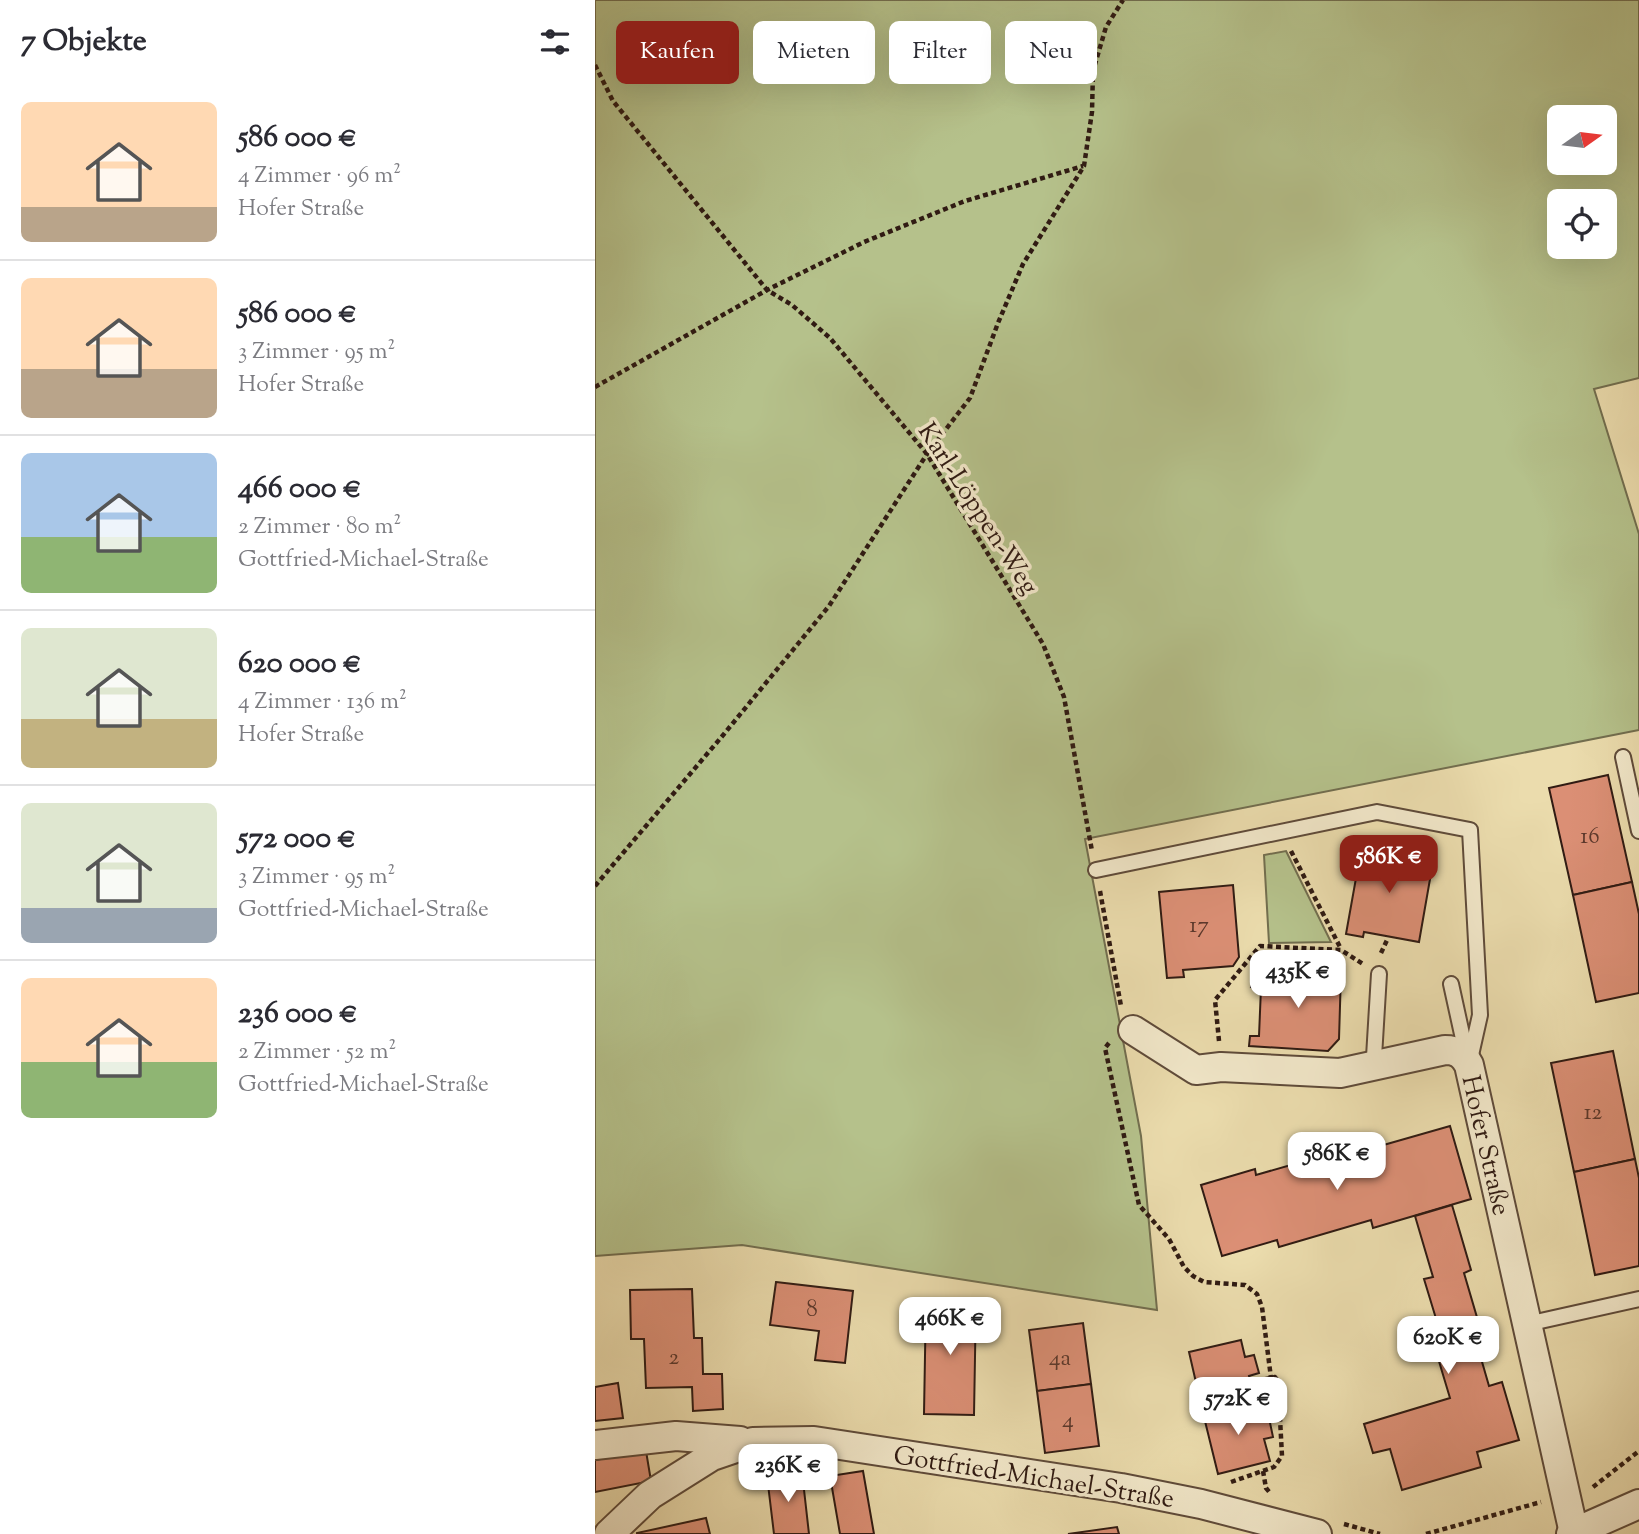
<!DOCTYPE html>
<html lang="de">
<head>
<meta charset="utf-8">
<style>
  :root { --surface:#fff; --page:#f2f2f3; --text:#2b2b33; --muted:#7c7c81; --line:#e1e1e2; --accent:#8f2418 }
  body { margin:0; font-family:"Sorts Mill Goudy",serif; background:var(--page); color:var(--text); height:100vh; display:flex; flex-direction:column; font-size:26px; white-space:nowrap }
  * { box-sizing:border-box; margin:0 }
  p { font-size:23px; color:var(--muted) }
  .icon { flex:none; width:38px; height:38px; fill:none; stroke:currentColor; stroke-width:2; stroke-linecap:round; stroke-linejoin:round }
  .map { position:relative; flex:1; overflow:hidden }
  .side { display:flex; flex-direction:column; background:var(--surface); width:595px }
  .side>* { flex:none }
  .banner { position:absolute; left:21px; top:21px; width:665px; height:63px; display:flex; gap:14px }
  .needle { width:46px; rotate:76deg }
  .buttons { position:absolute; left:952px; top:105px; display:grid; gap:14px }
  .buttons a { display:grid; place-items:center; width:70px; height:70px; border-radius:10px; background:var(--surface); box-shadow:0 7px 28px #0002; font-size:35px }
  .price { position:absolute; translate:-50% -60px; padding:0 16px; border-radius:14px; background:#fff; color:#222; font-size:23px; line-height:46px; filter:drop-shadow(0 2px 4px #0008) }
  .price::after { content:''; position:absolute; left:50%; top:42px; width:21px; height:16px; margin-left:-10px; background:inherit; clip-path:polygon(0 0,100% 0,50% 100%) }
  .price.on { background:var(--accent); color:#fff }
  ul { padding:0; list-style:none }
  li { display:flex; align-items:center; gap:21px; height:175px; padding:0 21px }
  li+li { border-top:2px solid var(--line) }
  li span { display:grid; place-items:center; flex:none; width:196px; height:140px; border-radius:10px; color:#555 }
  li>.icon { margin-inline-start:auto }
  span .icon { width:84px; height:84px; fill:#fffc; stroke-width:1 }
  li b { font-size:30px }
  h2 { display:flex; justify-content:space-between; align-items:center; height:84px; padding:0 21px; font-size:30px }
  .chip { padding:0 24px; border-radius:10px; background:var(--surface); box-shadow:0 7px 28px #0002; font-size:24px; line-height:63px }
  .chip.on { background:var(--accent); color:#fff }
  main { display:flex; flex:1; min-height:0 }
  .map>svg:first-child { display:block }
  .green { fill:#b5c18b; stroke:#726e4f; stroke-width:2; fill-rule:evenodd }
  .building { fill:#db8f75; stroke:#301b13; stroke-width:2 }
  .lines { fill:none; stroke-linecap:round; stroke-linejoin:round }
  .service-casing { stroke:#5f4b3a; stroke-width:18 }
  .minor-casing { stroke:#5f4b3a; stroke-width:32 }
  .path { stroke:#301b13; stroke-width:4.5; stroke-dasharray:5 3.5; stroke-linecap:butt }
  .service { stroke:#f2e8ca; stroke-width:14 }
  .minor { stroke:#f2e8ca; stroke-width:28 }
  .labels { text-anchor:middle; stroke-width:7; stroke-linejoin:round; paint-order:stroke }
  .number-label { font-size:23px; fill:#5b382c }
  .street-label { font-size:26px; fill:#301b13; stroke:#f2e8ca }
</style>
</head>
<body>
<main>
<section class="side">
<h2>7 Objekte<svg class="icon" aria-label="filters" viewBox="0 0 24 24"><path d="M4 7h16M4 17h16"/><circle cx="9" cy="7" r="2"/><circle cx="15" cy="17" r="2"/></svg></h2>
<ul>
<li><span style="background:linear-gradient(#ffd9b3 75%,#b9a48a 0)"><svg class="icon" aria-label="home" viewBox="0 0 24 24"><path d="M3 11l9-7 9 7M6 9v11h12V9"/></svg></span><div><b>586 000 €</b><p>4 Zimmer · 96 m²</p><p>Hofer Straße</p></div></li>
<li><span style="background:linear-gradient(#ffd9b3 65%,#b9a48a 0)"><svg class="icon" aria-label="home" viewBox="0 0 24 24"><path d="M3 11l9-7 9 7M6 9v11h12V9"/></svg></span><div><b>586 000 €</b><p>3 Zimmer · 95 m²</p><p>Hofer Straße</p></div></li>
<li><span style="background:linear-gradient(#a9c7e8 60%,#8fb573 0)"><svg class="icon" aria-label="home" viewBox="0 0 24 24"><path d="M3 11l9-7 9 7M6 9v11h12V9"/></svg></span><div><b>466 000 €</b><p>2 Zimmer · 80 m²</p><p>Gottfried-Michael-Straße</p></div></li>
<li><span style="background:linear-gradient(#dfe7d0 65%,#c2b280 0)"><svg class="icon" aria-label="home" viewBox="0 0 24 24"><path d="M3 11l9-7 9 7M6 9v11h12V9"/></svg></span><div><b>620 000 €</b><p>4 Zimmer · 136 m²</p><p>Hofer Straße</p></div></li>
<li><span style="background:linear-gradient(#dfe7d0 75%,#9aa5b1 0)"><svg class="icon" aria-label="home" viewBox="0 0 24 24"><path d="M3 11l9-7 9 7M6 9v11h12V9"/></svg></span><div><b>572 000 €</b><p>3 Zimmer · 95 m²</p><p>Gottfried-Michael-Straße</p></div></li>
<li><span style="background:linear-gradient(#ffd9b3 60%,#8fb573 0)"><svg class="icon" aria-label="home" viewBox="0 0 24 24"><path d="M3 11l9-7 9 7M6 9v11h12V9"/></svg></span><div><b>236 000 €</b><p>2 Zimmer · 52 m²</p><p>Gottfried-Michael-Straße</p></div></li>
</ul>
</section>
<div class="map">
<svg width="1044" height="1534" viewBox="0 0 1044 1534">
  <rect width="100%" height="100%" fill="#ebdcad"/>
  <filter id="stains"><feTurbulence type="fractalNoise" baseFrequency=".00286" numOctaves="4"/><feColorMatrix values="0 0 0 0 .2 0 0 0 0 .09 0 0 0 0 .02 0 0 0 .5 -.17"/></filter>
  <radialGradient id="worn" r=".72"><stop offset=".6" stop-color="#630" stop-opacity="0"/><stop offset="1" stop-color="#630" stop-opacity=".3"/></radialGradient>
  <g class="green">
    <path d="M0,0H1044V378L999,389L1044,534V730L490,839L546,1136L562,1310L147,1245L0,1256ZM964,117H1010V163H964ZM964,201H1010V247H964Z"/>
    <polygon points="691,851 736,942 674,943 669,855"/>
  </g>
  <g class="building">
    <polygon points="1013,775 1037,882 978,895 954,788"/>
    <polygon points="758,847 838,862 824,942 769,932 768,937 751,934 763,867 755,865"/>
    <polygon points="1037,882 1044,914 1044,993 1001,1002 978,895"/>
    <polygon points="638,885 644,957 638,966 588,970 589,977 572,978 564,892"/>
    <polygon points="664,970 746,973 744,1039 733,1051 654,1046 655,1036 664,1036 666,988 656,987 657,978"/>
    <polygon points="1018,1051 1040,1159 979,1172 956,1063"/>
    <polygon points="855,1126 876,1199 778,1228 776,1220 684,1247 682,1240 627,1256 606,1185 660,1169 661,1175 748,1150 750,1156"/>
    <polygon points="1040,1159 1044,1178 1044,1266 1000,1275 979,1172"/>
    <polygon points="857,1205 876,1270 869,1273 886,1331 879,1334 894,1386 907,1382 924,1440 882,1452 886,1467 807,1490 795,1449 778,1453 769,1424 855,1398 837,1338 846,1335 829,1279 838,1277 820,1216"/>
    <polygon points="181,1282 258,1291 250,1363 220,1360 224,1331 175,1325"/>
    <polygon points="97,1289 99,1338 107,1338 108,1374 127,1374 128,1409 98,1411 97,1387 51,1388 49,1339 36,1339 35,1290"/>
    <polygon points="331,1298 381,1299 379,1415 329,1414"/>
    <polygon points="488,1323 496,1384 442,1391 434,1330"/>
    <polygon points="646,1340 650,1357 659,1355 664,1373 654,1376 660,1401 608,1413 594,1352"/>
    <polygon points="23,1383 28,1418 0,1421 0,1387"/>
    <polygon points="496,1384 504,1446 450,1453 442,1391"/>
    <polygon points="660,1401 665,1420 674,1418 678,1437 669,1439 675,1461 623,1474 608,1413"/>
    <polygon points="51,1451 56,1481 0,1492 0,1460"/>
    <polygon points="268,1471 279,1534 245,1534 235,1476"/>
    <polygon points="207,1472 214,1534 179,1534 172,1476"/>
    <polygon points="111,1518 115,1534 42,1534 42,1533"/>
    <polygon points="522,1527 524,1534 473,1534"/>
  </g>
  <g class="lines">
    <defs>
      <g id="service">
        <polyline points="1028,757 1044,831"/>
        <polyline points="501,870 782,812 875,830 885,1015 874,1064"/>
        <polyline points="856,984 872,1057"/>
        <polyline points="781,1065 779,1057 784,974"/>
        <polyline points="932,1324 1044,1299"/>
      </g>
      <g id="minor">
        <path d="M538,1030L601,1070L626,1067L745,1073L850,1050C862,1050 868,1054 874,1065L979,1533"/>
        <polyline points="0,1445 81,1436 145,1441"/>
        <polyline points="14,1534 55,1495 117,1456 158,1442 219,1441 526,1488 606,1504 722,1534"/>
        <polyline points="976,1534 1044,1504"/>
      </g>
    </defs>
    <use href="#service" class="service-casing"/>
    <use href="#minor" class="minor-casing"/>
    <g class="path">
      <polyline points="0,65 18,101 172,290 197,305 235,338 332,454 448,644 469,697 497,851"/>
      <polyline points="0,387 172,290 269,242 370,201 488,166"/>
      <polyline points="696,851 746,949"/>
      <polyline points="0,886 129,734 234,606 332,454 375,398 403,323 428,264 489,166 497,112 498,71 511,27 528,0"/>
      <polyline points="505,891 526,1006"/>
      <polyline points="786,953 793,938"/>
      <polyline points="624,1041 620,1000 665,946 746,950 768,964"/>
      <polyline points="514,1043 510,1048 544,1205 574,1239 589,1267 598,1276 609,1282 650,1285 662,1294 667,1307 676,1378"/>
      <polyline points="668,1471 671,1488 675,1493"/>
      <polyline points="636,1482 679,1467 687,1456 683,1381 680,1377 666,1380"/>
      <polyline points="998,1487 1044,1451"/>
      <polyline points="749,1524 785,1534"/>
      <polyline points="831,1534 946,1502"/>
    </g>
    <use href="#service" class="service"/>
    <use href="#minor" class="minor"/>
  </g>
  <g class="labels">
    <g class="number-label">
      <text x="995" y="843">16</text>
      <text x="604" y="932">17</text>
      <text x="998" y="1119">12</text>
      <text x="217" y="1316">8</text>
      <text x="79" y="1364">2</text>
      <text x="465" y="1365">4a</text>
      <text x="473" y="1427">4</text>
    </g>
    <g class="street-label">
      <text transform="translate(384 508) rotate(57)" y="9">Karl-Löppen-Weg</text>
      <text transform="translate(892 1145) rotate(77)" y="9">Hofer Straße</text>
      <text transform="translate(439 1476) rotate(9)" y="9">Gottfried-Michael-Straße</text>
    </g>
  </g>
  <rect width="100%" height="100%" filter="url(#stains)"/>
  <rect width="100%" height="100%" fill="url(#worn)"/>
</svg>
<div class="buttons">
<a><svg class="needle" viewBox="-14 -14 28 28"><path d="M0-13l5 13h-10z" fill="#e53935"/><path d="M0 13l5-13h-10z" fill="#7c7c81"/></svg></a>
<a><svg class="icon" aria-label="locate" viewBox="0 0 24 24"><circle cx="12" cy="12" r="6"/><path d="M12 2v4M12 18v4M2 12h4M18 12h4"/></svg></a>
</div>
<b class="price on" style="left:794px;top:895px">586K €</b>
<b class="price" style="left:703px;top:1010px">435K €</b>
<b class="price" style="left:742px;top:1192px">586K €</b>
<b class="price" style="left:355px;top:1357px">466K €</b>
<b class="price" style="left:853px;top:1376px">620K €</b>
<b class="price" style="left:643px;top:1437px">572K €</b>
<b class="price" style="left:193px;top:1504px">236K €</b>
<div class="banner">
<a class="chip on">Kaufen</a>
<a class="chip">Mieten</a>
<a class="chip">Filter</a>
<a class="chip">Neu</a>
</div>
</div>
</main>
</body>
</html>
